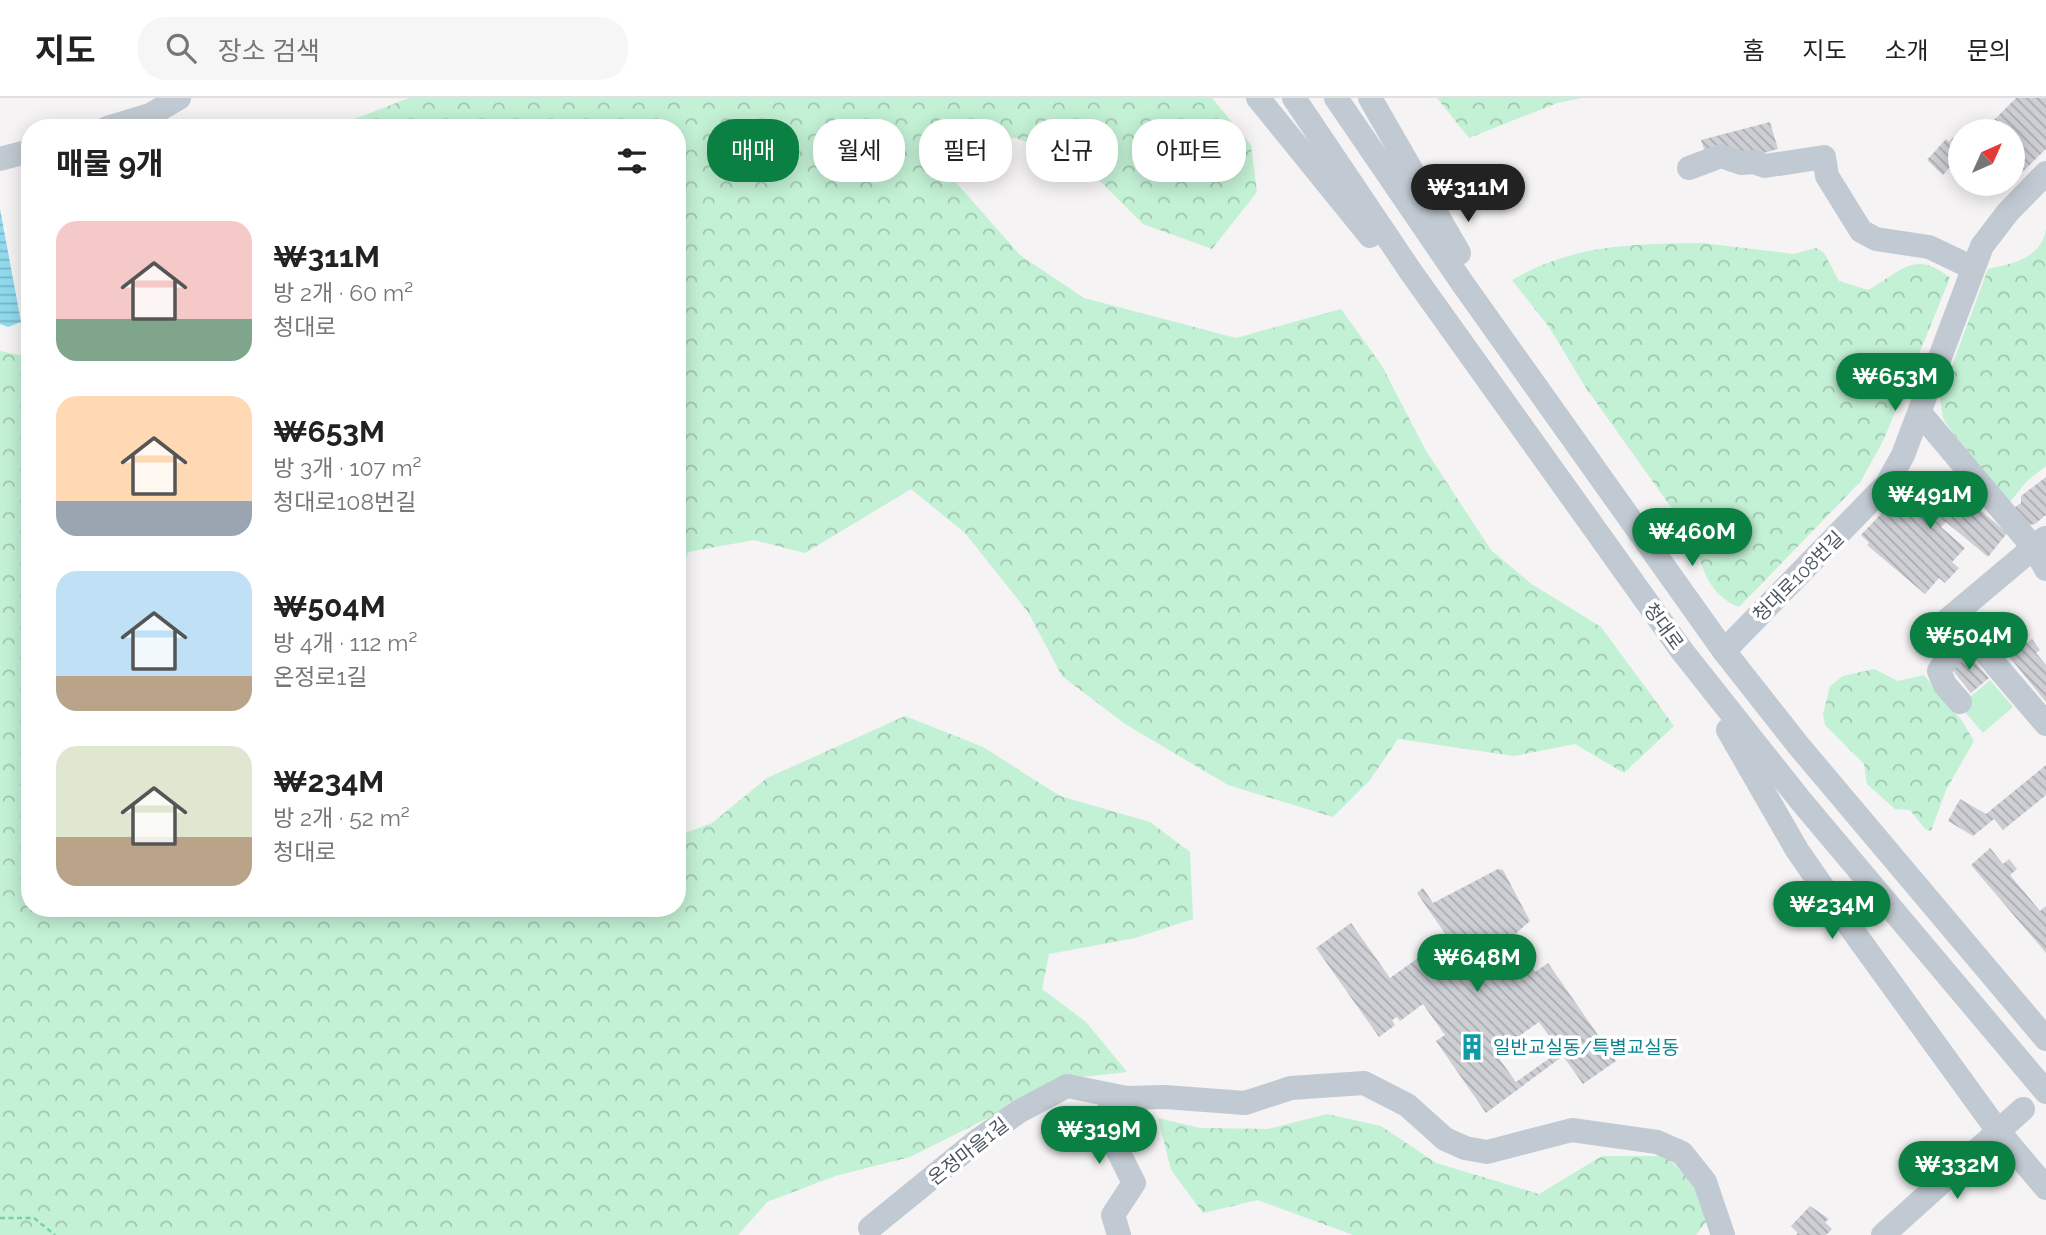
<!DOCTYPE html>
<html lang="ko">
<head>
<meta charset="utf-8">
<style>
  :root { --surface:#fff; --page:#f6f6f6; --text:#222; --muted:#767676; --line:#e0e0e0; --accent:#0b8043 }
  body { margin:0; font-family:Raleway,"Noto Sans KR",sans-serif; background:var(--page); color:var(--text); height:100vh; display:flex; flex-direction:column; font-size:26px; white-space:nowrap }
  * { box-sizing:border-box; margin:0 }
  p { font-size:23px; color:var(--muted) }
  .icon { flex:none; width:38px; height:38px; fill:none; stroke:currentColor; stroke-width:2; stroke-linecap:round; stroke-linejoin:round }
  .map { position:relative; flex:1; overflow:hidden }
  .sheet { position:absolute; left:21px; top:21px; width:665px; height:798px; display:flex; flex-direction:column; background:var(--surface); border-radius:28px; box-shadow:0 4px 18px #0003 }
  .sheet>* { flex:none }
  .top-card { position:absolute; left:707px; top:21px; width:665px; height:63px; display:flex; gap:14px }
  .needle { width:46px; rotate:45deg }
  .controls { position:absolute; left:1948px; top:21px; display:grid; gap:14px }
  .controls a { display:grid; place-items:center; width:77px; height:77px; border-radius:50%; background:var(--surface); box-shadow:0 4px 18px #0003; font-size:35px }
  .price { position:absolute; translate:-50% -60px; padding:0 16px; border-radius:24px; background:var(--accent); color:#fff; font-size:23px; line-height:46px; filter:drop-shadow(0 2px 4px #0008) }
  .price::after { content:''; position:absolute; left:50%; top:42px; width:21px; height:16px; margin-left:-10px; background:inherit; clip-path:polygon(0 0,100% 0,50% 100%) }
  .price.on { background:#222; color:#fff }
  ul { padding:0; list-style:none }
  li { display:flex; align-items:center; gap:21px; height:175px; padding:0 35px }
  li span { display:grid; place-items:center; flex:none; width:196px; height:140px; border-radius:21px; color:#555 }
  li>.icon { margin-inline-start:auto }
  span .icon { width:84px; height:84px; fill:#fffc; stroke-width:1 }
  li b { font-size:30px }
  h2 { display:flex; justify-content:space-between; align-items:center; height:84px; padding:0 35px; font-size:30px }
  .tag { padding:0 24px; border-radius:28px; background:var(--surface); box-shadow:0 4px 18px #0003; font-size:24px; line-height:63px }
  .tag.on { background:var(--accent); color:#fff }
  header { display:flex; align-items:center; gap:42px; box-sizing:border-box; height:98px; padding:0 35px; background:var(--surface); border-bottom:2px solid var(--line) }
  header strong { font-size:33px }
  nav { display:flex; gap:38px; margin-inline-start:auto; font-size:24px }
  .search { width:490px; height:63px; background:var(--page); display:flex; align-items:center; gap:18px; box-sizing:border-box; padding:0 24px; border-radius:28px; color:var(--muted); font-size:26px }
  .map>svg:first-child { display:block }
  .forest { fill:url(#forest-crowns) }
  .park { fill:#c3f1d5 }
  .water { fill:url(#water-rules) }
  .building { fill:url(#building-back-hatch); fill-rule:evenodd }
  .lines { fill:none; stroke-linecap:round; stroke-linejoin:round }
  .path { stroke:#7ad0a6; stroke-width:2.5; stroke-dasharray:5 3.5; stroke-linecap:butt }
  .minor { stroke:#c1cad2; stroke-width:24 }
  .labels { text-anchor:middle; stroke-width:7; stroke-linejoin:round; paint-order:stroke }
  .street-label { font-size:19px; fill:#4a5661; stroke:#fff }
  .culture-label { font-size:19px; fill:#0d838f; stroke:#fff; text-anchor:start }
</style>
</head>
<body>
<header>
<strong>지도</strong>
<div class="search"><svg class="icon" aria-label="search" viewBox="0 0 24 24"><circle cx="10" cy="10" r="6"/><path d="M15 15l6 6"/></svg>장소 검색</div>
<nav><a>홈</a><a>지도</a><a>소개</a><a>문의</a></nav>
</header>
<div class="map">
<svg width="2046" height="1137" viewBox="0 0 2046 1137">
  <defs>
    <pattern id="forest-crowns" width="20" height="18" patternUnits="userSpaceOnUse" patternTransform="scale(1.75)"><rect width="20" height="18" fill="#c3f1d5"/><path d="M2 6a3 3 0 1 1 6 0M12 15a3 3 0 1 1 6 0" fill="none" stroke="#a0c6b0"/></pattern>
    <pattern id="water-rules" width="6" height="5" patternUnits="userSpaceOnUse" patternTransform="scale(1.75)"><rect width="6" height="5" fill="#90daee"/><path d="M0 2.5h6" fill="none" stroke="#78b4c4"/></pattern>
    <pattern id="building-back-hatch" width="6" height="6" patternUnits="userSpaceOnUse" patternTransform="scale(1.75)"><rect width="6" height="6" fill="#cdcfd5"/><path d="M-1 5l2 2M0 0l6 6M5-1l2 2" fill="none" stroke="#a8abb0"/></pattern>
  </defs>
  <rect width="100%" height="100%" fill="#f5f3f3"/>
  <g class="forest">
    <polygon points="409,0 1212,0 1251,47 1257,94 1212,151 1143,126 1083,66 1016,40 956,39 952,80 1020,157 1084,200 1236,240 1341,211 1382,268 1426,353 1491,452 1530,485 1601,529 1674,628 1624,675 1575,646 1514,658 1398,641 1370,682 1333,719 1228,687 1125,626 1062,578 1028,514 965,435 911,391 805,455 754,442 688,454 677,485 677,30 331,30"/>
    <polygon points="1437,0 1582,0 1557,5 1469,40"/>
    <path d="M2046,131V368L2027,383L2009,405L1949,330L1943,320L1940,300L1988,171C2012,166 2042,160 2046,131Z"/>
    <path d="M1702,145L1794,156L1816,150L1824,155L1839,183L1868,192C1902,173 1915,151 1950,180L1884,341L1861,383L1739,509C1711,498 1701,472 1696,444L1586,290L1549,229L1512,182C1574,146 1633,146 1702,145Z"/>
    <polygon points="0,253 30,259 30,810 677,810 677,738 712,725 767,680 905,618 983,649 1060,698 1150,724 1190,754 1193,821 1135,840 1049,856 1042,891 1086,924 1127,974 1066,981 910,1059 835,1078 767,1104 738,1137 0,1137"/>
    <polygon points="1874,571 1898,583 1924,577 1962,623 1974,643 1946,692 1931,733 1925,731 1910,712 1895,711 1867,686 1864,666 1825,627 1823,616 1830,588 1843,578"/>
    <polygon points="1327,1016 1381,1028 1436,1065 1539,1096 1602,1058 1666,1058 1697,1090 1706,1124 1696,1137 1353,1137 1258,1102 1203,1115 1171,1072 1158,1020 1200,1030 1268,1031"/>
  </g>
  <polygon class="park" points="1990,582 2013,609 1983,635 1960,608"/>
  <polygon class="water" points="0,111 21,224 8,229 0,226"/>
  <g class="building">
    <polygon points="2016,0 2046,0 2046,51 2012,84 2012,33 1983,33"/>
    <polygon points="1770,24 1778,51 1742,61 1705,54 1701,42"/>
    <polygon points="1958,34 1960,58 1943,77 1927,62 1946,41 1949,44"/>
    <polygon points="1935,373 2007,435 1988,459 1946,424 1941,429 1965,450 1952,464 1959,470 1945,485 1939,480 1925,496 1867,447 1869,445 1861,437 1921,374"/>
    <polygon points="2046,379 2046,417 2035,426 2028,427 2014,410 2021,405 2021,398"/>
    <polygon points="2016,531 2027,545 2032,541 2040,552 2036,555 2046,567 2046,604 1999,546"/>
    <polygon points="1966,553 1989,580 1971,595 1949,568"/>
    <polygon points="2046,667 2046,697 2003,732 1994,721 1973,738 1948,723 1960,701 1986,716"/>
    <polygon points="1990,750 2003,766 2009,761 2017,771 2010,777 2040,813 2046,808 2046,855 1971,767"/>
    <path d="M1498,771L1503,772L1530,823L1512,839L1535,874L1548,865L1616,963L1583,986L1563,958L1486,1015L1436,943L1445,937L1423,906L1400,923L1397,919L1392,922L1395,927L1379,939L1316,850L1351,825L1390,880L1439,845L1456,869L1464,863L1417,795L1423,790L1433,805ZM1539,924L1560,953L1516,984L1495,955Z"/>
    <polygon points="1810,1108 1829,1121 1825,1124 1832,1131 1826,1137 1796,1137 1798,1135 1791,1128"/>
  </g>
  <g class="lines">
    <polyline class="path" points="0,1120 34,1120 55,1137"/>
    <g class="minor">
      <polyline points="1258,0 1370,138"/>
      <polyline points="1294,0 1411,174 1682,553 1801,703 2046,994"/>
      <polyline points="1336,0 1463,186 1724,553 1798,647 2046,941"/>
      <polyline points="1370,0 1459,155"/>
      <polyline points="107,30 150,17 179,0"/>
      <polyline points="0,61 30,53"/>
      <polyline points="1689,70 1721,58 1741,65 1754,64 1765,68 1824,59 1827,78 1861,133 1876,141 1929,149 1973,170"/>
      <polyline points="1920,315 2034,450 2046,471"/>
      <polyline points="1954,518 2046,626"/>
      <polyline points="1939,529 2045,440"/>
      <polyline points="1724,553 1887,386 1903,357 1982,148 2008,114 2046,75"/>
      <polyline points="1960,604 1945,587 1939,573 1947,561 1972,539"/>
      <polyline points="1728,632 1797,752 1853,833 1998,1033 2046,1090"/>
      <polyline points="1114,998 1104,1025 1134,1085 1113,1117 1119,1137"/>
      <polyline points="870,1130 978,1042 1020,1013 1067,988 1127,1000 1165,999 1245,1005 1291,990 1364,985 1407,1007 1445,1041 1465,1050 1487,1054 1572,1032 1657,1044 1682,1055 1705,1084 1723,1137"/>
      <polyline points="1883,1137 2023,1011"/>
    </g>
  </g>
  <defs>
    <symbol id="building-bare" viewBox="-9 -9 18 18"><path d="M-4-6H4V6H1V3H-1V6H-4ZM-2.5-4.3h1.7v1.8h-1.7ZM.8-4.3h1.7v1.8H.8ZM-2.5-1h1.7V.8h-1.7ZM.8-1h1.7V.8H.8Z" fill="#0f9aa8" stroke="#fff" stroke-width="2.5" paint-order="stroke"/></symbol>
  </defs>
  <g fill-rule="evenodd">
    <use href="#building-bare" x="1453" y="930" width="38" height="38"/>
  </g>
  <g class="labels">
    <g class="street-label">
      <text transform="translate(1798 478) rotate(-45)" y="7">청대로108번길</text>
      <text transform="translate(1664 528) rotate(54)" y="7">청대로</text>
      <text transform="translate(968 1053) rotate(-38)" y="7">온정마을1길</text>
    </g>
    <g class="culture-label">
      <text x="1493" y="956">일반교실동/특별교실동</text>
    </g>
  </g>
</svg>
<div class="controls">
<a><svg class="needle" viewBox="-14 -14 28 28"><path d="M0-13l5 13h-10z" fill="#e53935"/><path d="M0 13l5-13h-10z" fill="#767676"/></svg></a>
</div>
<b class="price on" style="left:1468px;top:126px">₩311M</b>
<b class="price" style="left:1895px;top:315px">₩653M</b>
<b class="price" style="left:1930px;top:433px">₩491M</b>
<b class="price" style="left:1692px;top:470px">₩460M</b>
<b class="price" style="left:1969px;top:574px">₩504M</b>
<b class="price" style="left:1832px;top:843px">₩234M</b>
<b class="price" style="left:1477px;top:896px">₩648M</b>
<b class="price" style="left:1099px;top:1068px">₩319M</b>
<b class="price" style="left:1957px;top:1103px">₩332M</b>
<div class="top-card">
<a class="tag on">매매</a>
<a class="tag">월세</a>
<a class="tag">필터</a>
<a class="tag">신규</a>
<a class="tag">아파트</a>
</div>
<section class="sheet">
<h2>매물 9개<svg class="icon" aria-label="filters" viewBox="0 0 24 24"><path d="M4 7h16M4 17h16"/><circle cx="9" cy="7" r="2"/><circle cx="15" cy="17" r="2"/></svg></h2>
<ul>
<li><span style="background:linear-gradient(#f6c9c9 70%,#7fa58c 0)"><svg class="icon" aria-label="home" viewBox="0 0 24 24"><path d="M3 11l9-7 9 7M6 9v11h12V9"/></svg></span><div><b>₩311M</b><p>방 2개 · 60 m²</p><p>청대로</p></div></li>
<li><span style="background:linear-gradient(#ffd9b3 75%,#9aa5b1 0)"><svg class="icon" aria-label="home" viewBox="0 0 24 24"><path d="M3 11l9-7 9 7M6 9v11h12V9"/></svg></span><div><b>₩653M</b><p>방 3개 · 107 m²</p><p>청대로108번길</p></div></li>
<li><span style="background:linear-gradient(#bfe0f5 75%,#b9a48a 0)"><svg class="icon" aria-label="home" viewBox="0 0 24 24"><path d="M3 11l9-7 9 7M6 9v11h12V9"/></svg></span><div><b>₩504M</b><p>방 4개 · 112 m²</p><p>온정로1길</p></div></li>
<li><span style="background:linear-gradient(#dfe7d0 65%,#b9a48a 0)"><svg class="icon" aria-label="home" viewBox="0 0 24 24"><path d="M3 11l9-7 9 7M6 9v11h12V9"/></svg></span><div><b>₩234M</b><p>방 2개 · 52 m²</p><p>청대로</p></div></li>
</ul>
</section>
</div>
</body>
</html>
